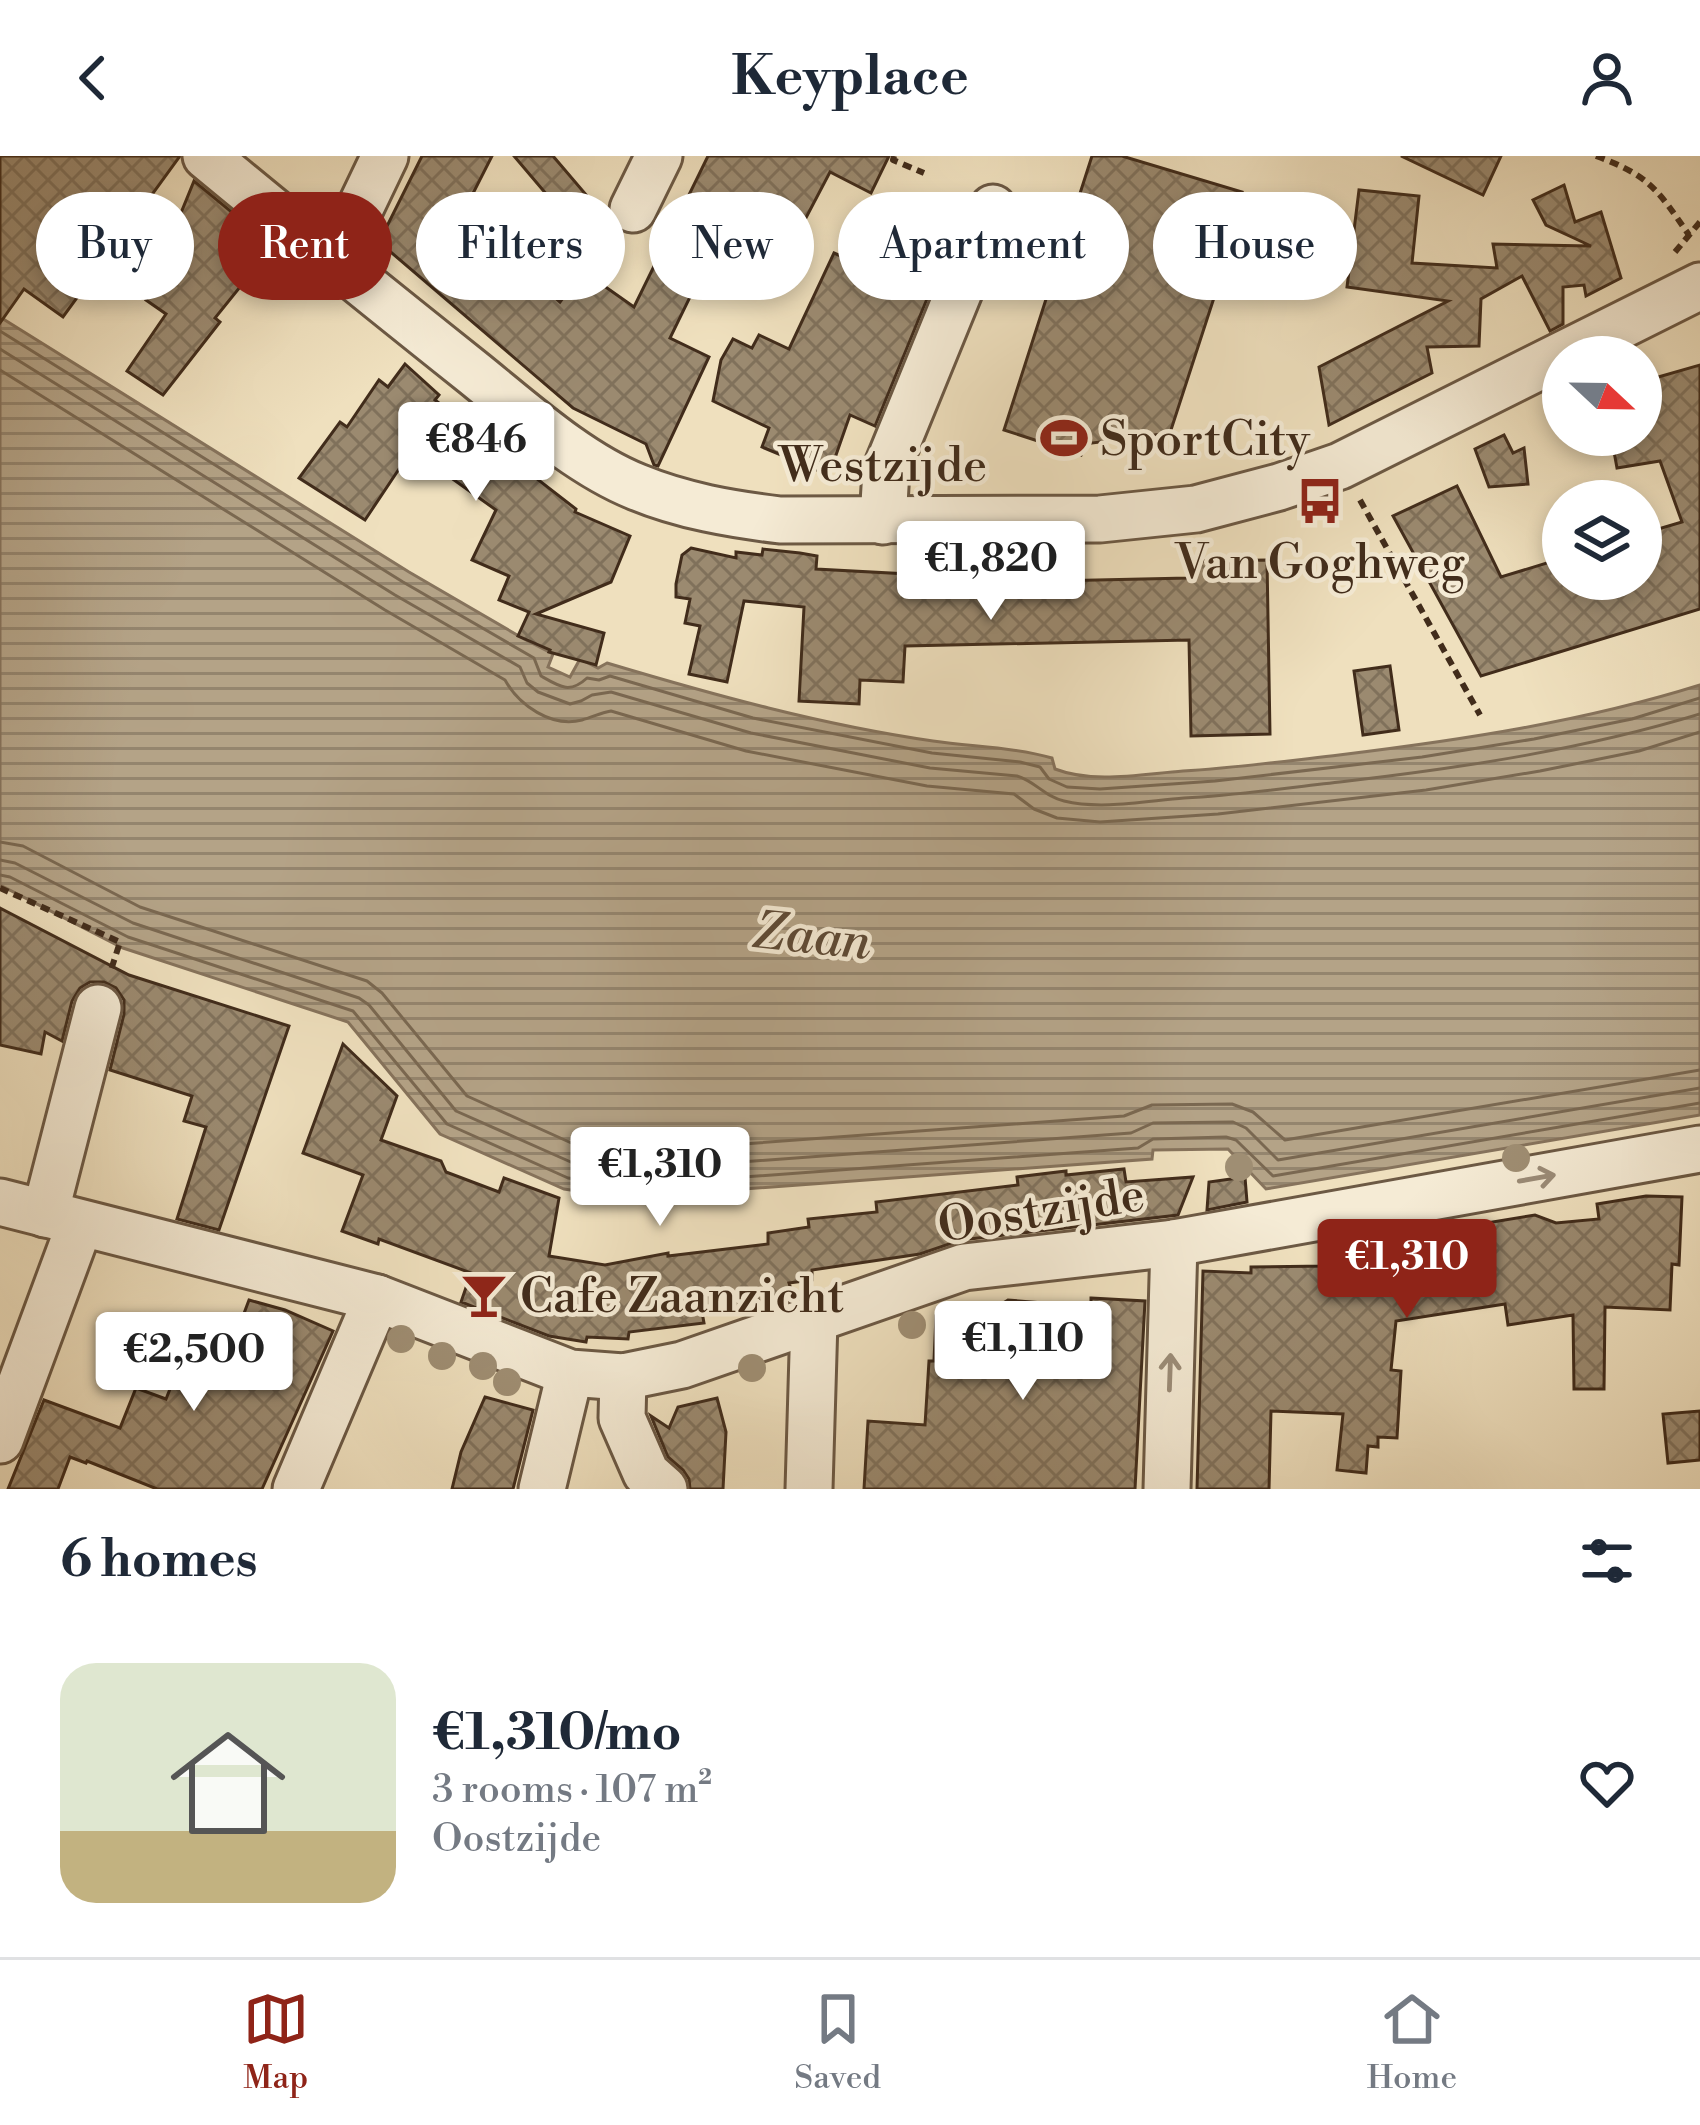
<!DOCTYPE html>
<html lang="en">
<head>
<meta charset="utf-8">
<style>
  :root { --surface:#fff; --page:#f2f2f3; --text:#1f2937; --muted:#747a83; --line:#e0e1e3; --accent:#8f2418 }
  body { margin:0; font-family:"Libre Bodoni",serif; background:var(--page); color:var(--text); height:100vh; display:flex; flex-direction:column; font-size:45px; white-space:nowrap }
  * { box-sizing:border-box; margin:0 }
  p { font-size:39px; color:var(--muted) }
  .icon { flex:none; width:66px; height:66px; fill:none; stroke:currentColor; stroke-width:2; stroke-linecap:round; stroke-linejoin:round }
  .map { position:relative; height:1333px; overflow:hidden }
  .panel { display:flex; flex-direction:column; background:var(--surface); flex:1 }
  .panel>* { flex:none }
  .banner { position:absolute; left:36px; top:36px; width:1629px; height:108px; display:flex; gap:24px }
  .needle { width:78px; rotate:112deg }
  .controls { position:absolute; left:1542px; top:180px; display:grid; gap:24px }
  .controls a { display:grid; place-items:center; width:120px; height:120px; border-radius:50%; background:var(--surface); box-shadow:0 6px 18px #0003; font-size:60px }
  .price { position:absolute; translate:-50% -102px; padding:0 27px; border-radius:12px; background:#fff; color:#222; font-size:39px; line-height:78px; filter:drop-shadow(0 3px 6px #0008) }
  .price::after { content:''; position:absolute; left:50%; top:72px; width:36px; height:27px; margin-left:-18px; background:inherit; clip-path:polygon(0 0,100% 0,50% 100%) }
  .price.current { background:var(--accent); color:#fff }
  ul { padding:0; list-style:none }
  li { display:flex; align-items:center; gap:36px; height:300px; padding:0 60px }
  li+li { border-top:3px solid var(--line) }
  li span { display:grid; place-items:center; flex:none; width:336px; height:240px; border-radius:36px; color:#555 }
  li>.icon { margin-inline-start:auto }
  span .icon { width:144px; height:144px; fill:#fffc; stroke-width:1 }
  li b { font-size:51px }
  h2 { display:flex; justify-content:space-between; align-items:center; height:144px; padding:0 60px; font-size:51px }
  .pill { padding:0 42px; border-radius:54px; background:var(--surface); box-shadow:0 6px 18px #0003; font-size:42px; line-height:108px }
  .pill.current { background:var(--accent); color:#fff }
  header { display:flex; justify-content:space-between; align-items:center; height:156px; padding:0 60px; background:var(--surface); font-size:54px; font-weight:700 }
  .menu { display:flex; justify-content:space-around; align-items:center; height:168px; border-top:3px solid var(--line); background:var(--surface); font-size:33px; color:var(--muted) }
  .menu a { display:grid; justify-items:center; gap:6px }
  .menu .current { color:var(--accent) }
  .map>svg:first-child { display:block }
  .water { fill:url(#water-rules); stroke:#86735c; stroke-width:3 }
  .lines { fill:none; stroke-linecap:round; stroke-linejoin:round }
  .shore { stroke:#7a6851; stroke-width:3 }
  .building { fill:url(#building-cross-hatch); stroke:#412c1b; stroke-width:3 }
  .minor-casing { stroke:#6c5944; stroke-width:51 }
  .path { stroke:#412c1b; stroke-width:6; stroke-dasharray:9 6; stroke-linecap:butt }
  .minor { stroke:#f5ebd5; stroke-width:45 }
  .tree { fill:#9f8e73 }
  .oneway { stroke:#9b8c78 }
  .labels { text-anchor:middle; stroke-width:9; stroke-linejoin:round; paint-order:stroke }
  .poi-label { font-size:48px; fill:#412c1b; stroke:#f5ebd5; text-anchor:start }
  .street-label { font-size:48px; fill:#412c1b; stroke:#f5ebd5 }
  .water-label { font-size:51px; font-style:italic; fill:#5e4a36; stroke:#f5ebd5 }
</style>
</head>
<body>
<header><svg class="icon" aria-label="back" viewBox="0 0 24 24"><path d="M15 5l-7 7 7 7"/></svg>Keyplace<svg class="icon" aria-label="person" viewBox="0 0 24 24"><circle cx="12" cy="8" r="4"/><path d="M4 21q1-7 8-7t8 7"/></svg></header>
<div class="map">
<svg width="1700" height="1333" viewBox="0 0 1700 1333">
  <defs>
    <pattern id="water-rules" width="6" height="5" patternUnits="userSpaceOnUse" patternTransform="scale(3)"><rect width="6" height="5" fill="#b4a387"/><path d="M0 2.5h6" fill="none" stroke="#94856e"/></pattern>
    <pattern id="building-cross-hatch" width="8" height="8" patternUnits="userSpaceOnUse" patternTransform="scale(3)"><rect width="8" height="8" fill="#9b8a70"/><path d="M0 0l8 8M0 8l8-8" fill="none" stroke="#80715b"/></pattern>
  </defs>
  <rect width="100%" height="100%" fill="#efe0be"/>
  <filter id="stains"><feTurbulence type="fractalNoise" baseFrequency=".00167" numOctaves="4"/><feColorMatrix values="0 0 0 0 .2 0 0 0 0 .09 0 0 0 0 .02 0 0 0 .5 -.17"/></filter>
  <radialGradient id="worn" r=".72"><stop offset=".6" stop-color="#630" stop-opacity="0"/><stop offset="1" stop-color="#630" stop-opacity=".3"/></radialGradient>
  <path class="water" d="M0,161L409,416L524,483L553,498L548,511L570,521L580,503L598,512L607,507C714,539 822,569 933,585C973,591 1013,591 1052,602L1055,613C1094,628 1142,618 1183,615C1235,612 1287,605 1339,599C1461,584 1582,566 1700,529V959L1266,1033L1228,993L1153,994L1152,1003L662,1039L612,1040L564,1033L440,978L348,866L123,792L0,729Z"/>
  <g class="lines">
    <g class="shore">
      <path d="M0,175L403,426L534,502L541,520C560,531 570,538 587,522L599,524L610,520L753,562L932,597L1020,606L1040,611L1049,623L1067,631L1100,633L1215,625L1422,601L1534,583L1632,563L1700,542"/>
      <path d="M0,193L395,439L520,511L527,527L538,536L570,548L581,545L592,539L611,536L751,577L930,612L1017,620C1035,625 1045,641 1064,645C1101,654 1146,645 1184,642C1239,639 1294,631 1348,625C1467,611 1585,593 1700,558"/>
      <path d="M0,214L385,454L505,524C519,549 551,572 582,564C593,561 600,557 611,555L746,595L927,630L1014,638L1034,653L1057,662L1100,666L1218,658L1426,634L1540,615L1639,595L1700,576"/>
      <polyline points="0,686 23,690 140,751 367,825 382,837 467,940 578,990 615,995 660,994 1124,960 1152,949 1232,948 1253,956 1285,984 1700,914"/>
      <polyline points="0,704 15,707 133,767 359,842 369,849 456,955 573,1007 614,1013 661,1012 1131,977 1153,967 1233,966 1246,972 1278,1004 1700,932"/>
      <polyline points="0,719 10,721 128,781 353,855 447,968 568,1022 613,1028 662,1027 1138,992 1153,983 1226,981 1236,984 1273,1020 1700,947"/>
    </g>
  </g>
  <g class="building">
    <polygon points="0,0 180,0 63,161 24,133 0,167"/>
    <polygon points="422,0 492,0 461,61 560,146 583,115 634,151 708,0 889,0 871,37 830,16 788,96 727,65 670,182 709,201 658,310 654,309 646,288 573,252 379,86"/>
    <polygon points="514,0 553,0 605,61 587,86"/>
    <polygon points="1092,0 1122,0 1242,36 1232,66 1238,68 1170,277 1084,288 1081,299 1004,274"/>
    <polygon points="1401,0 1501,0 1483,39"/>
    <polygon points="194,25 273,90 215,162 220,166 163,239 127,215 166,158 146,144 171,107 163,101"/>
    <polygon points="1564,29 1575,66 1601,56 1621,122 1586,140 1584,129 1563,131 1563,168 1550,175 1522,120 1481,143 1479,190 1427,191 1432,217 1329,269 1319,211 1448,145 1347,131 1359,34 1419,40 1412,107 1497,112 1493,88 1591,90 1546,69 1533,44"/>
    <polygon points="834,97 929,138 875,270 850,259 829,319 762,291 769,272 713,245 721,204 733,183 752,192 759,179 789,193"/>
    <polygon points="405,208 439,239 435,244 576,353 575,356 630,380 611,426 536,458 604,477 596,509 549,496 550,494 518,480 529,456 499,444 509,420 472,404 496,354 436,311 431,318 426,315 423,320 403,307 365,364 299,322 340,266 347,271 379,224 388,231"/>
    <polygon points="1700,209 1700,453 1481,520 1393,360 1457,330 1501,421 1563,402 1563,423 1641,423 1641,378 1682,366 1660,305 1617,312 1611,279 1641,279 1641,226"/>
    <polygon points="1504,279 1513,297 1524,292 1528,328 1489,331 1475,293"/>
    <polygon points="691,392 736,402 736,396 762,399 763,393 800,397 817,400 816,413 908,418 908,428 1188,422 1187,405 1267,404 1270,578 1191,580 1189,484 905,490 903,526 860,524 859,548 799,545 804,451 744,445 727,526 689,518 700,470 685,467 690,443 676,441 676,428 682,399"/>
    <polygon points="1390,510 1399,574 1363,579 1354,515"/>
    <polygon points="0,752 129,819 289,870 219,1074 177,1063 206,971 184,965 192,940 110,914 124,858 124,844 116,832 104,826 90,826 80,832 72,845 62,885 45,876 41,898 0,889"/>
    <polygon points="343,888 397,940 381,984 441,1005 446,1016 499,1036 504,1022 559,1042 549,1100 605,1109 668,1097 668,1100 768,1088 768,1077 809,1071 808,1063 877,1056 876,1046 1018,1029 1017,1021 1066,1015 1066,1019 1124,1013 1126,1026 1193,1021 1178,1059 961,1084 920,1098 812,1114 812,1124 789,1127 791,1133 754,1147 754,1150 702,1156 704,1167 629,1176 628,1183 587,1181 586,1186 549,1180 461,1146 471,1117 379,1083 378,1088 342,1075 363,1019 303,997"/>
    <polygon points="1245,1021 1247,1046 1207,1054 1209,1026"/>
    <polygon points="1646,1040 1682,1041 1679,1109 1672,1108 1670,1154 1605,1151 1604,1233 1574,1233 1573,1159 1508,1169 1505,1148 1396,1165 1391,1214 1401,1215 1397,1282 1378,1281 1378,1291 1368,1290 1366,1317 1337,1314 1343,1258 1271,1255 1269,1333 1197,1333 1203,1115 1251,1117 1251,1111 1326,1110 1336,1086 1358,1084 1365,1087 1535,1059 1556,1067 1599,1063 1597,1048"/>
    <polygon points="1091,1142 1145,1145 1135,1333 864,1333 868,1265 925,1269 929,1205 934,1205 936,1160 965,1161 965,1153 992,1154 1008,1144 1080,1150 1080,1148 1091,1148"/>
    <polygon points="249,1144 285,1154 333,1175 262,1333 157,1333 87,1305 86,1307 70,1301 58,1333 8,1333 44,1244 120,1272 136,1232 166,1243 192,1178 231,1192"/>
    <polygon points="485,1241 533,1254 513,1333 452,1333 461,1296"/>
    <polygon points="717,1242 726,1276 723,1333 690,1333 689,1323 683,1314 668,1301 651,1260 669,1272 678,1251"/>
    <polygon points="1700,1255 1700,1304 1668,1307 1663,1258"/>
  </g>
  <g class="lines">
    <defs>
      <g id="minor">
        <path d="M206,0C294,73 382,144 471,215C521,255 577,307 637,331C683,350 731,358 780,364L1100,363L1196,353L1279,331L1340,310L1700,130"/>
        <polyline points="633,53 659,0"/>
        <polyline points="330,103 352,69 385,0"/>
        <polyline points="883,365 886,314 993,52"/>
        <polyline points="0,1046 377,1142 570,1217 623,1221 682,1209 964,1111 1174,1087 1700,993"/>
        <polyline points="45,1058 98,852"/>
        <polyline points="623,1221 622,1262 646,1317 664,1333"/>
        <polyline points="0,1284 80,1068"/>
        <polyline points="296,1333 377,1142"/>
        <polyline points="542,1333 570,1217"/>
        <polyline points="809,1333 814,1164"/>
        <polyline points="1167,1333 1174,1087"/>
      </g>
    </defs>
    <use href="#minor" class="minor-casing"/>
    <g class="path">
      <polyline points="894,0 893,4 924,17"/>
      <path d="M1596,0C1650,20 1657,33 1689,79"/>
      <polyline points="1675,96 1700,66"/>
      <polyline points="1360,344 1480,559"/>
      <polyline points="0,732 120,786 111,814"/>
    </g>
    <use href="#minor" class="minor"/>
  </g>
  <g class="tree">
    <circle cx="1516" cy="1002" r="14"/>
    <circle cx="1239" cy="1011" r="14"/>
    <circle cx="912" cy="1169" r="14"/>
    <circle cx="401" cy="1183" r="14"/>
    <circle cx="442" cy="1200" r="14"/>
    <circle cx="483" cy="1210" r="14"/>
    <circle cx="752" cy="1212" r="14"/>
    <circle cx="507" cy="1226" r="14"/>
  </g>
  <defs><path id="oneway-shaft" d="M-6 0H5M1.5-3L5.5 0L1.5 3" fill="none" stroke-width="1.6" stroke-linecap="round" stroke-linejoin="round" transform="scale(3)"/></defs>
  <g class="oneway">
    <use href="#oneway-shaft" transform="translate(1537 1022) rotate(-10)"/>
    <use href="#oneway-shaft" transform="translate(1170 1216) rotate(-88)"/>
  </g>
  <defs>
    <symbol id="stadium-bare" viewBox="-9 -9 18 18"><path d="M0-5a6.5 5 0 1 0 0 10a6.5 5 0 1 0 0-10ZM-3.5-1.8h7v3.6h-7Z" fill="#8f2418" stroke="#f5ebd5" stroke-width="2.5" paint-order="stroke"/></symbol>
    <symbol id="bus-bare" viewBox="-9 -9 18 18"><path d="M-5-6H5V4H4V6H2V4H-2V6H-4V4H-5ZM-3.5-4V0h7V-4ZM-3.5 1.2v1.5H-2V1.2ZM2 1.2v1.5H3.5V1.2Z" fill="#8f2418" stroke="#f5ebd5" stroke-width="2.5" paint-order="stroke"/></symbol>
    <symbol id="bar-bare" viewBox="-9 -9 18 18"><path d="M-6-5H6L.8 .8V4.5H3.5V6h-7V4.5H-.8V.8Z" fill="#8f2418" stroke="#f5ebd5" stroke-width="2.5" paint-order="stroke"/></symbol>
  </defs>
  <g fill-rule="evenodd">
    <use href="#stadium-bare" x="1031" y="249" width="66" height="66"/>
    <use href="#bus-bare" x="1287" y="312" width="66" height="66"/>
    <use href="#bar-bare" x="451" y="1106" width="66" height="66"/>
  </g>
  <g class="labels">
    <g class="poi-label">
      <text x="1100" y="299">SportCity</text>
      <text x="1320" y="422" text-anchor="middle">Van Goghweg</text>
      <text x="520" y="1156">Cafe Zaanzicht</text>
    </g>
    <g class="street-label">
      <text x="883" y="325">Westzijde</text>
      <text transform="translate(1041 1053) rotate(-9)" y="17">Oostzijde</text>
    </g>
    <g class="water-label">
      <text transform="translate(812 779) rotate(6)" y="18">Zaan</text>
    </g>
  </g>
  <rect width="100%" height="100%" filter="url(#stains)"/>
  <rect width="100%" height="100%" fill="url(#worn)"/>
</svg>
<div class="controls">
<a><svg class="needle" viewBox="-14 -14 28 28"><path d="M0-13l5 13h-10z" fill="#e53935"/><path d="M0 13l5-13h-10z" fill="#747a83"/></svg></a>
<a><svg class="icon" aria-label="layers" viewBox="0 0 24 24"><path d="M12 4l9 5-9 5-9-5zM3 14l9 5 9-5"/></svg></a>
</div>
<b class="price" style="left:476px;top:348px">€846</b>
<b class="price" style="left:991px;top:467px">€1,820</b>
<b class="price" style="left:660px;top:1073px">€1,310</b>
<b class="price current" style="left:1407px;top:1165px">€1,310</b>
<b class="price" style="left:1023px;top:1247px">€1,110</b>
<b class="price" style="left:194px;top:1258px">€2,500</b>
<div class="banner">
<a class="pill">Buy</a>
<a class="pill current">Rent</a>
<a class="pill">Filters</a>
<a class="pill">New</a>
<a class="pill">Apartment</a>
<a class="pill">House</a>
</div>
</div>
<section class="panel">
<h2>6 homes<svg class="icon" aria-label="filters" viewBox="0 0 24 24"><path d="M4 7h16M4 17h16"/><circle cx="9" cy="7" r="2"/><circle cx="15" cy="17" r="2"/></svg></h2>
<ul>
<li><span style="background:linear-gradient(#dfe7d0 70%,#c2b280 0)"><svg class="icon" aria-label="home" viewBox="0 0 24 24"><path d="M3 11l9-7 9 7M6 9v11h12V9"/></svg></span><div><b>€1,310/mo</b><p>3 rooms · 107 m²</p><p>Oostzijde</p></div><svg class="icon" aria-label="heart" viewBox="0 0 24 24"><path d="M12 20l-8-8c-3-5 5-10 8-4 3-6 11-1 8 4z"/></svg></li>
</ul>
</section>
<nav class="menu">
<a class="current"><svg class="icon" aria-label="map" viewBox="0 0 24 24"><path d="M3 6l6-2 6 2 6-2v14l-6 2-6-2-6 2zM9 4v14M15 6v14"/></svg>Map</a>
<a><svg class="icon" aria-label="saved" viewBox="0 0 24 24"><path d="M7 4h10v16l-5-4-5 4z"/></svg>Saved</a>
<a><svg class="icon" aria-label="home" viewBox="0 0 24 24"><path d="M3 11l9-7 9 7M6 9v11h12V9"/></svg>Home</a>
</nav>
</body>
</html>
